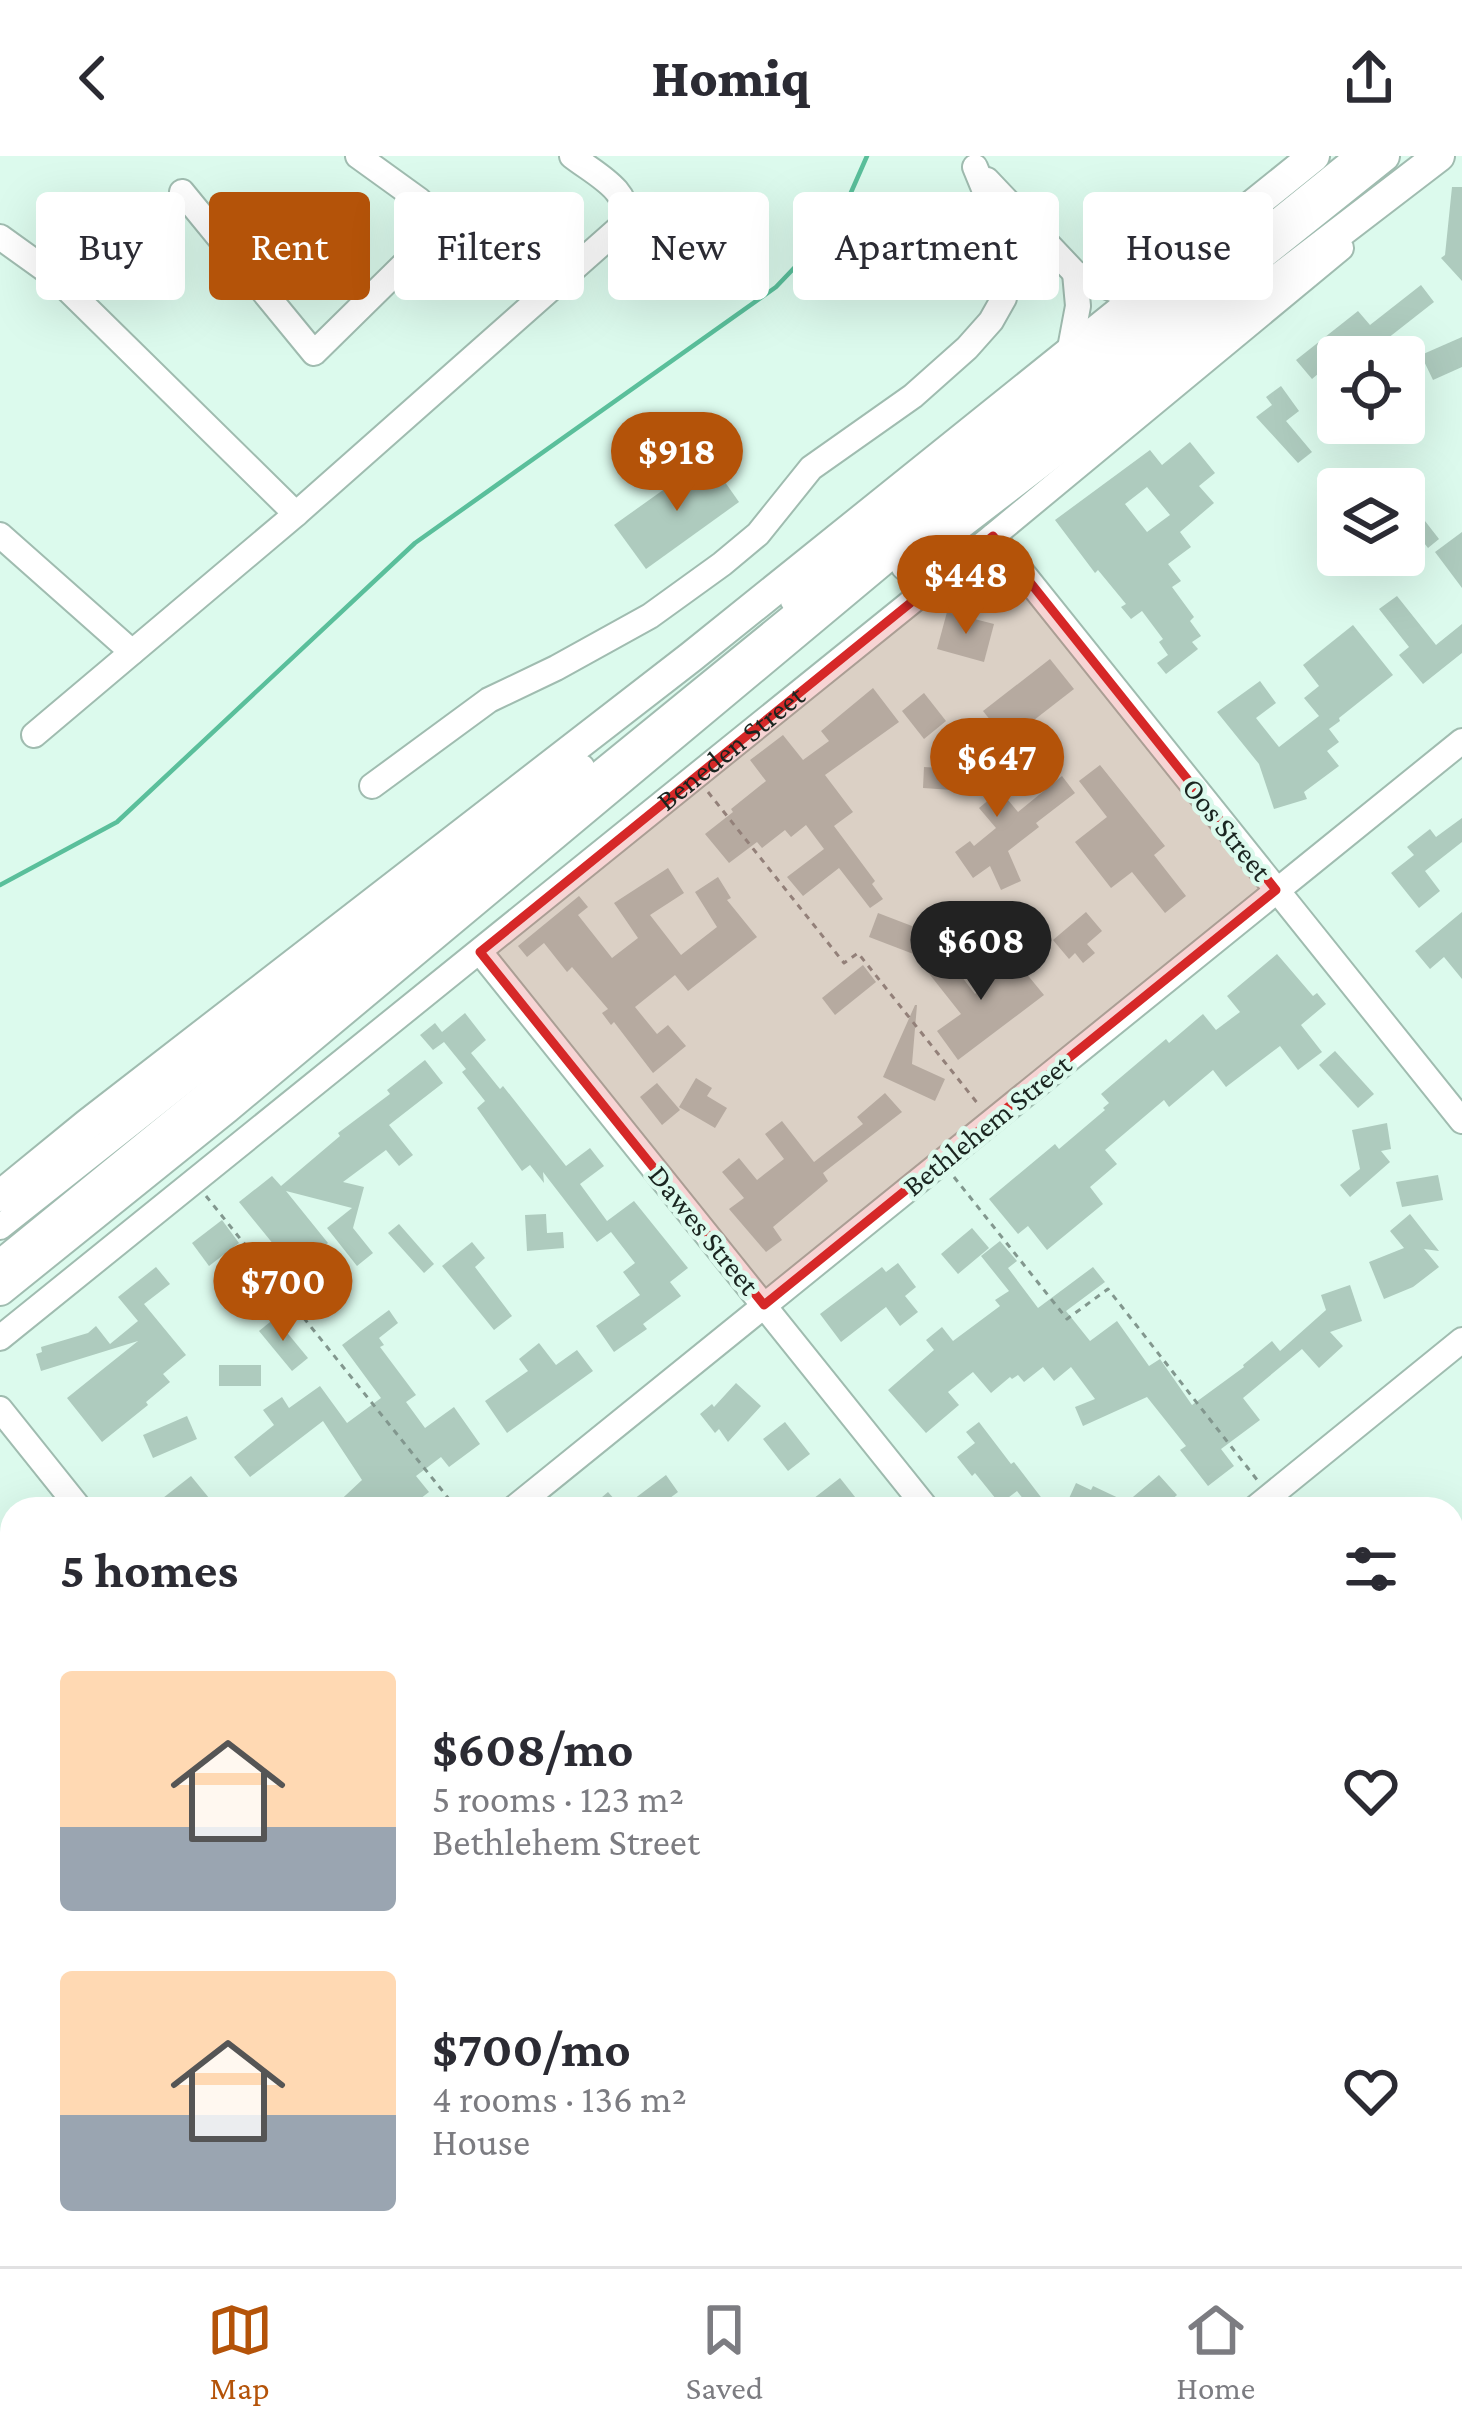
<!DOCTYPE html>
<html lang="en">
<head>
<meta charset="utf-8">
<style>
  :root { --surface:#fff; --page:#f7f7f7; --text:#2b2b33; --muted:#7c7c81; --line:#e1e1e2; --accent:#b45309 }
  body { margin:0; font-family:"Crimson Pro",serif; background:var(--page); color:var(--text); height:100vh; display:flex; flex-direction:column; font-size:45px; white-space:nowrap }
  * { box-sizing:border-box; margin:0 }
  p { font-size:39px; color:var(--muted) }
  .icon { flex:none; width:66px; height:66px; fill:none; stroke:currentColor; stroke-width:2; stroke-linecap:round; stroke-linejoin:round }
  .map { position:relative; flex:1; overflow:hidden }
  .sheet { position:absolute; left:0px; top:1341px; width:1464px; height:771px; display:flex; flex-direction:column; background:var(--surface); border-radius:36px 36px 0 0; box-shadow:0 12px 48px #0002 }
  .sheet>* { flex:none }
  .banner { position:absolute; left:36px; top:36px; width:1392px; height:108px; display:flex; gap:24px }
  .controls { position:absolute; left:1317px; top:180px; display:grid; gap:24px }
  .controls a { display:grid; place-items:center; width:108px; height:108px; border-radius:12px; background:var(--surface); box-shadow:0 12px 48px #0002; font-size:60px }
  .price { position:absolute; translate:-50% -102px; padding:0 27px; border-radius:42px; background:var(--accent); color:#fff; font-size:39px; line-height:78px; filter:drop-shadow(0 3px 6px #0008) }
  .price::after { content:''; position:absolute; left:50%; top:72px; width:36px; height:27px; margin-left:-18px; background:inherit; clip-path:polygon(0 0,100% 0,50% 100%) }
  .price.active { background:#222; color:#fff }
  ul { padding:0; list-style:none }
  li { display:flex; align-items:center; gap:36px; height:300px; padding:0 60px }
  li span { display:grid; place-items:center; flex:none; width:336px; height:240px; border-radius:12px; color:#555 }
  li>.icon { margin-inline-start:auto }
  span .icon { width:144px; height:144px; fill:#fffc; stroke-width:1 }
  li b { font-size:51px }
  h2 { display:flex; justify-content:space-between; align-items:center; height:144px; padding:0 60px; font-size:51px }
  .pill { padding:0 42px; border-radius:12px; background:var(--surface); box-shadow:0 12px 48px #0002; font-size:42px; line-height:108px }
  .pill.active { background:var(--accent); color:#fff }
  header { display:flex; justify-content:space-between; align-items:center; height:156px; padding:0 60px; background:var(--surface); font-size:54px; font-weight:800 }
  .tab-bar { display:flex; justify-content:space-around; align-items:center; height:168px; border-top:3px solid var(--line); background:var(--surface); font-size:33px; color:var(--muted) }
  .tab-bar a { display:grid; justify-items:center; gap:6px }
  .tab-bar .active { color:var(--accent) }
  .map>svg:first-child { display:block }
  .green { fill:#a4f1d2 }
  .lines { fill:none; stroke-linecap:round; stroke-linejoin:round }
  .stream { stroke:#5abf9b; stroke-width:4.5 }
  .building { fill:#aecbbe; fill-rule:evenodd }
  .minor-casing { stroke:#a0bcb0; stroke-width:28 }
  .major-casing { stroke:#a0bcb0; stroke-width:34 }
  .path { stroke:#82978e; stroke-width:3; stroke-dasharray:6 6; stroke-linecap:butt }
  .minor { stroke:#fff; stroke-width:24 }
  .major { stroke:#fff; stroke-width:30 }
  .marked { fill:#d62828; fill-opacity:0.2; stroke:#d62828; stroke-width:9; stroke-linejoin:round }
  .labels { text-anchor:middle; stroke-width:9; stroke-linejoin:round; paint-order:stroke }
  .street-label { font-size:30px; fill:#1a2520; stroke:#dcfaed }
</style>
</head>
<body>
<header><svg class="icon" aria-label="back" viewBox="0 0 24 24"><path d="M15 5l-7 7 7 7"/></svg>Homiq<svg class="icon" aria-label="share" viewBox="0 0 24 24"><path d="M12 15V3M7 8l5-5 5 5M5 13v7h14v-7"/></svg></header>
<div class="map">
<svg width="1462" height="2110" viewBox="0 0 1462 2110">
  <rect width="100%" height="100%" fill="#dcfaed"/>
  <polygon class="green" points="1455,1797 1462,1806 1462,1990 1452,1977 1452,1799"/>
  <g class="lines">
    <polyline class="stream" points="0,729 117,666 415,387 776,131 838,66 867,0"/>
  </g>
  <g class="building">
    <polygon points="1452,31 1462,31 1462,125 1441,102 1445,99"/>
    <polygon points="1421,129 1434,146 1383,186 1396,201 1377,201 1371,194 1362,201 1338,201 1312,223 1296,204 1358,155 1370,169"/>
    <polygon points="1462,181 1462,211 1433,224 1421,199"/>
    <polygon points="1281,230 1299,255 1286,265 1312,296 1298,307 1256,261 1272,249 1266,241"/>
    <path d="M1190,286L1215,317L1199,330L1214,347L1180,376L1191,391L1168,408L1181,425L1172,431L1194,461L1190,465L1201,480L1192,486L1198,493L1166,518L1157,507L1168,499L1159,486L1163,483L1142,455L1131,463L1121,451L1126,448L1098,414L1095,417L1055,364L1150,294L1162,309ZM1147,331L1170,359L1147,376L1125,348Z"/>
    <polygon points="708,302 739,346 646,413 614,369"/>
    <polygon points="1404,338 1439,383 1428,392 1417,378 1404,388"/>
    <polygon points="1462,376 1462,432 1435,396"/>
    <polygon points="1397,440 1436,489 1462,468 1462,497 1423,528 1399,499 1409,491 1379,453"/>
    <polygon points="947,456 994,468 984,506 937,493"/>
    <polygon points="1353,469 1393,519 1339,562 1340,565 1329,573 1339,586 1327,595 1339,610 1304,636 1307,643 1274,653 1259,608 1217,556 1260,525 1276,547 1256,562 1279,591 1319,560 1304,542 1319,530 1303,509"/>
    <polygon points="1050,503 1074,533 1007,585 983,555"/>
    <polygon points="873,532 899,566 825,619 853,656 834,670 875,725 872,728 883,743 870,752 839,712 803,740 787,721 824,693 806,669 791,681 785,674 762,692 757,686 729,707 705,678 733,656 731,653 766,625 750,604 783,579 803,604 829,585 821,575"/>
    <polygon points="924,537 946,565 924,583 902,555"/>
    <polygon points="1100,609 1165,690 1154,699 1186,740 1165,757 1132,716 1111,732 1075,686 1107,661 1079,625"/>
    <polygon points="924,611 989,615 988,620 1018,656 1062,620 1075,637 1036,667 1039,671 1008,695 1021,725 1001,734 990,710 973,722 955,696 970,685 974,690 996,672 979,652 997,637 923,632"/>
    <polygon points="1462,662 1462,686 1425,715 1440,735 1419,752 1391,717 1414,699 1407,691 1430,673 1436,681"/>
    <polygon points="668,712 684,737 650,759 681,799 717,771 695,736 718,721 731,742 727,744 757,781 688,835 675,819 635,851 657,878 668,869 686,890 653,917 614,866 611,869 602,857 608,853 572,811 567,816 544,787 527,801 518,790 579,740 588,751 578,759 612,802 638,782 614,747"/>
    <polygon points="1086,756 1102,775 1087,788 1095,797 1083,807 1075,797 1069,803 1053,784"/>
    <polygon points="1462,756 1462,823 1444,801 1430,813 1415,795"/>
    <polygon points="878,757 925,775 916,799 869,781"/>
    <polygon points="942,795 975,838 1016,805 1044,839 958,904 937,875 961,858 923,810"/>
    <polygon points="1277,798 1313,840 1317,837 1326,848 1301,869 1322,896 1298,914 1280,890 1226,931 1213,914 1169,951 1164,944 1105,994 1117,1008 1090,1031 1103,1048 1047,1094 1028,1070 1018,1078 989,1043 1055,988 1059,993 1105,954 1103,952 1109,947 1101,938 1166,883 1169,887 1203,858 1216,874 1240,856 1227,840"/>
    <polygon points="863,809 876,826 835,859 822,842"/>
    <polygon points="915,849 917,849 912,908 945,923 935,945 883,921"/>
    <polygon points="465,857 486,884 471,897 500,933 503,930 566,1010 590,992 604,1010 580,1028 607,1065 634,1045 688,1112 670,1126 681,1140 643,1168 647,1173 614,1196 596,1170 640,1139 623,1116 635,1107 611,1076 597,1086 543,1016 544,1027 530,1009 522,1015 477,952 485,945 462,916 466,913 444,886 433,894 420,879 435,867 442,876"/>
    <polygon points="1335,895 1374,938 1358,952 1319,909"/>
    <polygon points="425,904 443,927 389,969 413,999 399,1010 386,994 343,1026 364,1031 353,1072 373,1097 357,1110 327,1072 352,1052 286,1035 328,1087 292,1115 306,1132 296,1140 262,1099 274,1089 239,1046 272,1020 281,1030 340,980 338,977 390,938 387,934"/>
    <polygon points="696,922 712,932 707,940 727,952 715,972 679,951"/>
    <polygon points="657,927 680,954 662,969 640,941"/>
    <polygon points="885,937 902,956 823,1017 828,1025 773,1071 782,1084 766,1096 729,1053 744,1042 722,1016 739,1002 757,1024 784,1003 765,978 782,965 814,1006 863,968 857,961"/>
    <polygon points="1387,967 1391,993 1381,995 1390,1006 1350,1041 1340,1029 1360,1013 1352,974"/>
    <polygon points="1438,1019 1443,1044 1402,1051 1396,1026"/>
    <polygon points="546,1058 547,1077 563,1076 564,1092 527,1095 525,1059"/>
    <polygon points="1410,1058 1439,1095 1424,1093 1439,1111 1413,1131 1384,1143 1369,1106 1404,1092 1390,1075"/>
    <polygon points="222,1064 239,1087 209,1110 192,1087"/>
    <polygon points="399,1068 434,1108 424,1117 388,1077"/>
    <polygon points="972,1072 989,1092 958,1118 941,1098"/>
    <polygon points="1000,1085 1017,1105 1008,1112 1038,1152 1093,1111 1105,1126 1066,1155 1090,1185 1117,1165 1149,1210 1160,1203 1192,1249 1244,1211 1243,1209 1272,1185 1280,1195 1326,1154 1321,1139 1350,1129 1362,1165 1330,1176 1343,1190 1319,1212 1302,1193 1243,1242 1260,1264 1221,1293 1234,1310 1208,1330 1180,1294 1186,1290 1147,1241 1083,1270 1075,1251 1095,1243 1071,1211 1054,1225 1043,1211 1024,1226 1018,1219 1012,1223 1010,1221 991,1237 973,1216 948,1236 959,1249 926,1277 888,1234 934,1194 926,1184 942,1171 953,1185 1000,1150 995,1144 1009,1135 981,1100"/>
    <polygon points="472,1086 485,1102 475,1111 512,1160 494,1174 442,1110"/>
    <polygon points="898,1107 916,1131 905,1140 918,1156 900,1170 886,1151 841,1186 820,1158 882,1111 886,1116"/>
    <polygon points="156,1111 170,1128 144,1148 186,1199 163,1218 170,1226 146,1246 148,1249 102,1286 67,1242 138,1185 41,1215 36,1198 42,1196 41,1191 88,1177 96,1170 110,1188 138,1165 118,1141"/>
    <polygon points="389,1154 398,1167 379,1182 384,1189 380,1191 416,1239 406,1246 425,1272 454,1251 480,1288 449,1311 441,1301 416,1320 429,1336 407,1353 331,1353 362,1324 323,1265 250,1321 234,1301 274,1269 263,1254 282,1241 289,1252 320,1230 347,1267 381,1242 342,1189"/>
    <polygon points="275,1162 308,1202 292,1215 259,1175"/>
    <polygon points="539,1187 556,1209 577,1194 593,1215 507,1277 485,1245 528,1215 519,1203"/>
    <rect x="219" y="1209" width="42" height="21"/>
    <polygon points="736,1227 761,1250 728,1286 719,1273 715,1277 700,1258 712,1248 714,1251"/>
    <polygon points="187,1260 197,1283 153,1302 143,1279"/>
    <polygon points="785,1266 810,1298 788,1315 763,1283"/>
    <polygon points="979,1266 1011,1308 1014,1306 1050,1353 1031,1353 1017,1335 1000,1348 975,1317 972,1320 957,1301 975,1287 966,1276"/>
    <polygon points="666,1319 678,1336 666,1345 672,1353 588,1353 608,1336 622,1352"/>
    <polygon points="1159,1319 1177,1339 1161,1353 1074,1353 1066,1349 1076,1327 1091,1334 1093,1330 1127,1346"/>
    <polygon points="191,1320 209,1342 195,1353 149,1353"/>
    <polygon points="840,1322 859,1346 850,1353 800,1353"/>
  </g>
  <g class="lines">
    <defs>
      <g id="minor">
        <polyline points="987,24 1075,117 1115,134 1145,138"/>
        <polyline points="182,36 314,197 431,82 434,63 419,44 358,0"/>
        <polyline points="0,81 53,119 296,358"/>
        <polyline points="1211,119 1358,0"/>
        <polyline points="1069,198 1078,150 1075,117"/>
        <polyline points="0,379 132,496"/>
        <polyline points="993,380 1462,965"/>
        <polyline points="793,445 1218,101"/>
        <path d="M34,579L296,358L625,67C633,35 595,18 572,0"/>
        <polyline points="372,630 489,544 556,512 650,460 722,408 758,378 811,312 913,240 967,192 991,165 1004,142 1008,117 996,62 975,11"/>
        <polyline points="480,796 927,1353"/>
        <polyline points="0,1071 582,611"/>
        <polyline points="0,1106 812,444"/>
        <path id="s1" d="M0,1182L993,380L1341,92"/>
        <polyline points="0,1253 80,1353"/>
        <polyline points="513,1353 1462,585"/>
        <polyline points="1254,1353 1462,1184"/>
        <polyline points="0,1764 12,1755"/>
        <polyline points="1452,1785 1462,1776"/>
        <polyline points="1452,2002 1462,2014"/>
        <polyline points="684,2100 692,2110"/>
        <polyline points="306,2110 318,2100"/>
        <polyline points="1045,2110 1058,2100"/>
      </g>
      <g id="major">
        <polyline points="906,409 1439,0"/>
        <polyline points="0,1040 88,968 691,501 1314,0"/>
        <polyline points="0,1134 226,952 958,341 1384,0"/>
      </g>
    </defs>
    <use href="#minor" class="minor-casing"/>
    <use href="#major" class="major-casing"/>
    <g class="path">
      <polyline points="708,636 844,807 858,797 978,948"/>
      <polyline points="954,1021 1067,1163 1108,1133 1258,1325"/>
      <polyline points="206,1040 457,1353"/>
      <polyline points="5,1786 12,1795"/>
      <polyline points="257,2100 265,2110"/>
      <polyline points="391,2100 399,2110"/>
    </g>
    <use href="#minor" class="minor"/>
    <use href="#major" class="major"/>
  </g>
  <path class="marked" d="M993,380L1276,734L764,1149L480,796Z"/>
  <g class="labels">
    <g class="street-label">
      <text dy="10" stroke="none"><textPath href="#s1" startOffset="939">Beneden Street</textPath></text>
      <text transform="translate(1227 673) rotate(51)" y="10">Oos Street</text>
      <text transform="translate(987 969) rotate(-39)" y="10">Bethlehem Street</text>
      <text transform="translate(704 1074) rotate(51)" y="10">Dawes Street</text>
    </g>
  </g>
</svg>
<div class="controls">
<a><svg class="icon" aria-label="locate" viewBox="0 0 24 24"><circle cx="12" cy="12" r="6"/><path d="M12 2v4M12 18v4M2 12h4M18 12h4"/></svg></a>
<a><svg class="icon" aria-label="layers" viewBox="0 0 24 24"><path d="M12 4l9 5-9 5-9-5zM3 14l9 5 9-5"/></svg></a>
</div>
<b class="price" style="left:677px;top:358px">$918</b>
<b class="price" style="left:966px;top:481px">$448</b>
<b class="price" style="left:997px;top:664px">$647</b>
<b class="price active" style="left:981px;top:847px">$608</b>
<b class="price" style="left:283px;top:1188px">$700</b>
<div class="banner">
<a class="pill">Buy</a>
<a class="pill active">Rent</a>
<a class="pill">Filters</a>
<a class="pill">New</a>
<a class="pill">Apartment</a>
<a class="pill">House</a>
</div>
<section class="sheet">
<h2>5 homes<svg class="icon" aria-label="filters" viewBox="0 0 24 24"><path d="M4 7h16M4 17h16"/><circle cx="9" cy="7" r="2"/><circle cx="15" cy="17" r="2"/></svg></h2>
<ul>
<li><span style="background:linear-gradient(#ffd9b3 65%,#9aa5b1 0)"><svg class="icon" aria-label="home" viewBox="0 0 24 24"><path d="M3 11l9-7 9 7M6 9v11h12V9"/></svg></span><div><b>$608/mo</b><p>5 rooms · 123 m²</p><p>Bethlehem Street</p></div><svg class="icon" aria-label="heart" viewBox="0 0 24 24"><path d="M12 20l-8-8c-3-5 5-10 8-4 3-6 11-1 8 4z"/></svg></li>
<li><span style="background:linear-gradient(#ffd9b3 60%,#9aa5b1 0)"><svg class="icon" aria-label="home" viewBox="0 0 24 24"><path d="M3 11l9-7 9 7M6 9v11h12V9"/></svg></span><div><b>$700/mo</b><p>4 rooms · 136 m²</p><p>House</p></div><svg class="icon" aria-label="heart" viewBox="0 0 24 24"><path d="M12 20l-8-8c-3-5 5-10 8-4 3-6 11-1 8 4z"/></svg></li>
</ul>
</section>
</div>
<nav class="tab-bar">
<a class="active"><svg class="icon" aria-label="map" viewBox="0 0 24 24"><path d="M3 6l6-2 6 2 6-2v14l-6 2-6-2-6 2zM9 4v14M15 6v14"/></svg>Map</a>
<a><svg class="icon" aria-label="saved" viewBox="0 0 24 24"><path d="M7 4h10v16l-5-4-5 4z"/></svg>Saved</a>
<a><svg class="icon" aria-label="home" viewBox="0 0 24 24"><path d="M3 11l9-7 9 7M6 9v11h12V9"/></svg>Home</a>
</nav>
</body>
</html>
